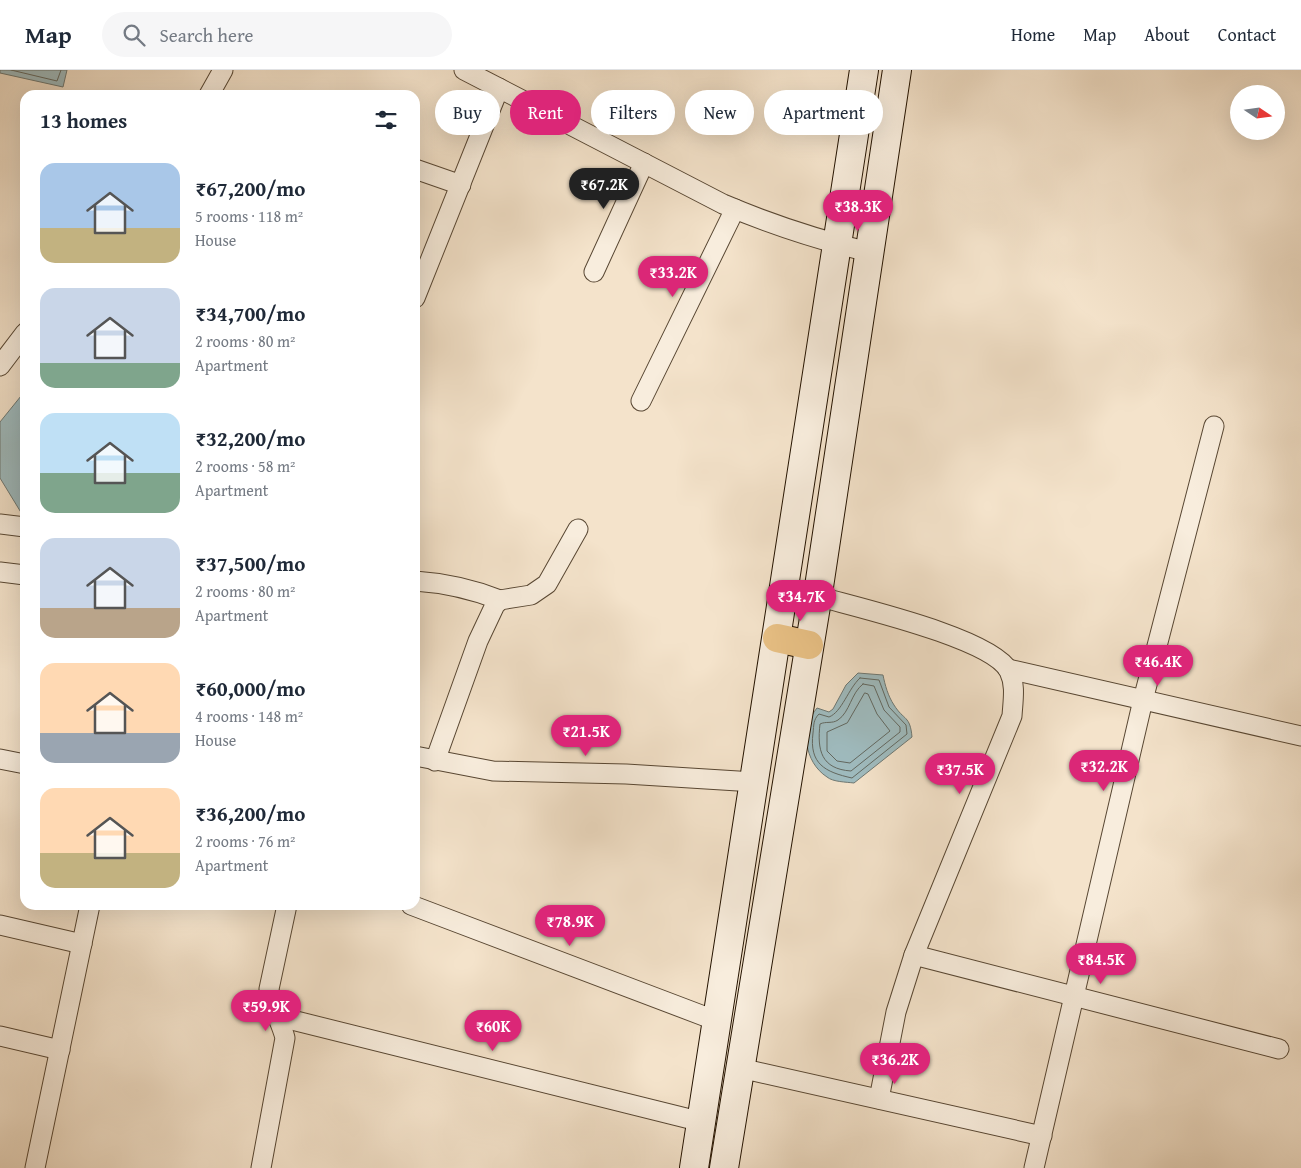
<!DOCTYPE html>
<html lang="en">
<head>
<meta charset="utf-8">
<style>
  :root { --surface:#fff; --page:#f6f6f7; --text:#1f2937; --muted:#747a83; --line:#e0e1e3; --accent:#db2777 }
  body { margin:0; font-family:"Gentium Book Plus",serif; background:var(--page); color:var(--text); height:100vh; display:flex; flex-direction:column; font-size:19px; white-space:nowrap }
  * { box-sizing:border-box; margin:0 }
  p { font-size:16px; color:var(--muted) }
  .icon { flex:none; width:28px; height:28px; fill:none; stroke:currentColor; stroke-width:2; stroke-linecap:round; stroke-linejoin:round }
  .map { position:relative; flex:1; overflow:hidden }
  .details { position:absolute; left:20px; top:20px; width:400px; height:820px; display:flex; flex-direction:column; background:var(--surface); border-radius:15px; box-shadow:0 5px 20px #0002 }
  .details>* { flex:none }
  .hud { position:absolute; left:435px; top:20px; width:475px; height:45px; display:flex; gap:10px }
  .needle { width:32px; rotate:103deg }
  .fabs { position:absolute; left:1230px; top:15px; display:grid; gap:10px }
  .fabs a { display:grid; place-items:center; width:55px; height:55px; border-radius:50%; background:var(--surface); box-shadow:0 5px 20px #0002; font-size:25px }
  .price { position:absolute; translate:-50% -42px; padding:0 11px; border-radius:18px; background:var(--accent); color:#fff; font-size:16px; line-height:32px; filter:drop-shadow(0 1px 2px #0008) }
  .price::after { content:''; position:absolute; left:50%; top:30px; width:15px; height:11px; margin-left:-8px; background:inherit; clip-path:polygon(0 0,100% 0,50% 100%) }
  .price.selected { background:#222; color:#fff }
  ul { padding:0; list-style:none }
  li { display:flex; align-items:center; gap:15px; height:125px; padding:0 20px }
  li span { display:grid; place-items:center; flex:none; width:140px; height:100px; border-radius:15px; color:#555 }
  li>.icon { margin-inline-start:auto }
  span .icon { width:60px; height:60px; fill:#fffc; stroke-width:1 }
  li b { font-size:21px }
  h2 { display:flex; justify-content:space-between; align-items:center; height:60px; padding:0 20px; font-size:21px }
  .pill { padding:0 18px; border-radius:22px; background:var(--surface); box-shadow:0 5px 20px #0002; font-size:18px; line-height:45px }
  .pill.selected { background:var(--accent); color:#fff }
  header { display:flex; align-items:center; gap:30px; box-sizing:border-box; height:70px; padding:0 25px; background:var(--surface); border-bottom:1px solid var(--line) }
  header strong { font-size:24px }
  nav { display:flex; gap:28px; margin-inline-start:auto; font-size:18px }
  .search { width:350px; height:45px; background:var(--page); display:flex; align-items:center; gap:12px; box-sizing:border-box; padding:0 18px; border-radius:28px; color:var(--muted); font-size:19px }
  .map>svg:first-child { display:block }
  .water { fill:#9fbcc0; stroke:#6e7873 }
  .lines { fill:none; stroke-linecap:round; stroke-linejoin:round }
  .shore { stroke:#626860; stroke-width:1 }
  .minor-casing { stroke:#584733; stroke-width:21 }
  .secondary-casing { stroke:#241300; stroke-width:30 }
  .trunk-casing { stroke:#241300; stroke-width:30 }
  .minor { stroke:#f8eddd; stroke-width:19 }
  .secondary { stroke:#f8eddd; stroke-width:28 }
  .trunk { stroke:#eac286; stroke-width:28 }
</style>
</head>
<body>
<header>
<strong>Map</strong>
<div class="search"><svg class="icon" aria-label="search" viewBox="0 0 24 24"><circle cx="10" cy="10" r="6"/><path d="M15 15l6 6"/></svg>Search here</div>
<nav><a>Home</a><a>Map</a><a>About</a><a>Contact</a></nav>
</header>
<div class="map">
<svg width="1301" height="1098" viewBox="0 0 1301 1098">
  <rect width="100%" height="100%" fill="#f4e3cb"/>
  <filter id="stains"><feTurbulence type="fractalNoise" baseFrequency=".004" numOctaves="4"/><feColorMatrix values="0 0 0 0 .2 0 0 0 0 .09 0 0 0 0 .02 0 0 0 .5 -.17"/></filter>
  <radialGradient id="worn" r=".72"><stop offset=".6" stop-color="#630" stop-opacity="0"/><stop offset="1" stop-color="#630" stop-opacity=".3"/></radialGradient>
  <g class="water">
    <polygon points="0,0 67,0 63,17 0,3"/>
    <polygon points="25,310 25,449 0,408 0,352 21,326"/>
    <path d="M858,603L883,605C885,615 888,626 894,635C904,651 910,645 912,667L854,713C846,712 833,712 827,707C804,692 800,658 817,638L829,642L833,639L846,615Z"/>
  </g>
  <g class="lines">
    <g class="shore">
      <polyline points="11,0 57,11 61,0"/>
      <path d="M860,608L879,610L889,637L906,655L907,664L852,708C825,702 809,694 813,663C814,655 813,650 819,644L829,647C842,642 848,619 860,608Z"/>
      <path d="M863,614L874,616L884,640L900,657V662L851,701C821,699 817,680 820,654C826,651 832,654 838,650C850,642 851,623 863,614Z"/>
      <polygon points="865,623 868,624 877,644 890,661 850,693 837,691 827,681 827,662 847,653"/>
    </g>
    <defs>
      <g id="minor">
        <path d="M464,0L723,134C770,154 819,170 869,182"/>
        <polyline points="209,25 223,0"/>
        <polyline points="415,99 461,115"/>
        <polyline points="594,202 644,93"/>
        <polyline points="415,228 499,18"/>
        <polyline points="0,296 25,263"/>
        <polyline points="641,331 735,139"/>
        <polyline points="0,454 25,457"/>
        <polyline points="0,502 25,505"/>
        <path d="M415,511C445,513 472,519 500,530"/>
        <path d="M817,526C855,537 992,568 1009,601C1016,615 1013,630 1012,646L914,885L896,942L879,1029"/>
        <polyline points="1008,599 1301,666"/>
        <polyline points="415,686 493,701 626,704 754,712"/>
        <polyline points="0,689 25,694"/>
        <polyline points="435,691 478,571 495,535 500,530 531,525 547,514 578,459"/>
        <polyline points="411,835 717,951"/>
        <polyline points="0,855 82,874"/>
        <polyline points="914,885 1279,979"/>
        <polyline points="276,946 702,1052"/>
        <polyline points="0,966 60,980"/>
        <polyline points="740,998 1042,1066"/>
        <polyline points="35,1098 90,835"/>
        <path d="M261,1098L285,968C281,951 271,937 269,919L287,835"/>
        <polyline points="1034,1098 1143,630 1214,356"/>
      </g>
      <g id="secondary">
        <polyline points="694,1098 864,0"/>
        <polyline points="724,1098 817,530 897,0"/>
      </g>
      <polyline id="trunk" points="777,568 809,575"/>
    </defs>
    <use href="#minor" class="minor-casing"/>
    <use href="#secondary" class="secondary-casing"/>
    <use href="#trunk" class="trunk-casing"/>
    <use href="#minor" class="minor"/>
    <use href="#secondary" class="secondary"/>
    <use href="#trunk" class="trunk"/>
  </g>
  <rect width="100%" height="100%" filter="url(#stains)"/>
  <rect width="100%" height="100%" fill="url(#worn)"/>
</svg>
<div class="fabs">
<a><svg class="needle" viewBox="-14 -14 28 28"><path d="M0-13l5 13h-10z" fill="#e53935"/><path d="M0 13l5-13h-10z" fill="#747a83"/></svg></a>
</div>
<b class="price selected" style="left:604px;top:140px">₹67.2K</b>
<b class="price" style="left:858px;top:162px">₹38.3K</b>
<b class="price" style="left:673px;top:228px">₹33.2K</b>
<b class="price" style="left:801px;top:552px">₹34.7K</b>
<b class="price" style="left:1158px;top:617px">₹46.4K</b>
<b class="price" style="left:586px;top:687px">₹21.5K</b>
<b class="price" style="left:1104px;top:722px">₹32.2K</b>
<b class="price" style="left:960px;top:725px">₹37.5K</b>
<b class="price" style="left:570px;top:877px">₹78.9K</b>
<b class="price" style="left:1101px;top:915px">₹84.5K</b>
<b class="price" style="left:266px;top:962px">₹59.9K</b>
<b class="price" style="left:493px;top:982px">₹60K</b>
<b class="price" style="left:895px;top:1015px">₹36.2K</b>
<div class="hud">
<a class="pill">Buy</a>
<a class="pill selected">Rent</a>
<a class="pill">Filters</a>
<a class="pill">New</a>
<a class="pill">Apartment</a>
</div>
<section class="details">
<h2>13 homes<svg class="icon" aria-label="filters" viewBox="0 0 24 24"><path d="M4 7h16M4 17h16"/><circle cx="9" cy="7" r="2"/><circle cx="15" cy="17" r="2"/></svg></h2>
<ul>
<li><span style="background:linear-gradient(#a9c7e8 65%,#c2b280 0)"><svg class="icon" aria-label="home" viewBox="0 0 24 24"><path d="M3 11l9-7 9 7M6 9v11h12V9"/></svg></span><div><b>₹67,200/mo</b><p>5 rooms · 118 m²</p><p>House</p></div></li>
<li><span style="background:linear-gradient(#c9d6e8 75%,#7fa58c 0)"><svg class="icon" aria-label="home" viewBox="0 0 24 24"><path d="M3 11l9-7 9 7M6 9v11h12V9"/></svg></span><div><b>₹34,700/mo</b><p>2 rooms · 80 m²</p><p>Apartment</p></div></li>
<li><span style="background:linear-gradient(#bfe0f5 60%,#7fa58c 0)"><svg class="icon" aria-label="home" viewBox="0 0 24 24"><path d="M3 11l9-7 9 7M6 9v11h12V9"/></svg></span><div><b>₹32,200/mo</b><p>2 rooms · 58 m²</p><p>Apartment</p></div></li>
<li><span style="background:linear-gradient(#c9d6e8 70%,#b9a48a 0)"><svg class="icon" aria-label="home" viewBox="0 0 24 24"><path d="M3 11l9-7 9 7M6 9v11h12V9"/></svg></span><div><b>₹37,500/mo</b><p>2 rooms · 80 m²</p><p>Apartment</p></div></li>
<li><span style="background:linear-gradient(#ffd9b3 70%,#9aa5b1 0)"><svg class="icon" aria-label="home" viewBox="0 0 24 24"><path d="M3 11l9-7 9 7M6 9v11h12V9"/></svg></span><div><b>₹60,000/mo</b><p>4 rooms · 148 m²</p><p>House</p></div></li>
<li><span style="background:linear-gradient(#ffd9b3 65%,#c2b280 0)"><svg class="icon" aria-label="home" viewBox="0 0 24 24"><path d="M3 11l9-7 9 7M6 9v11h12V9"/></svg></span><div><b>₹36,200/mo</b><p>2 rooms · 76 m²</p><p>Apartment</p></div></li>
</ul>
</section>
</div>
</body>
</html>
